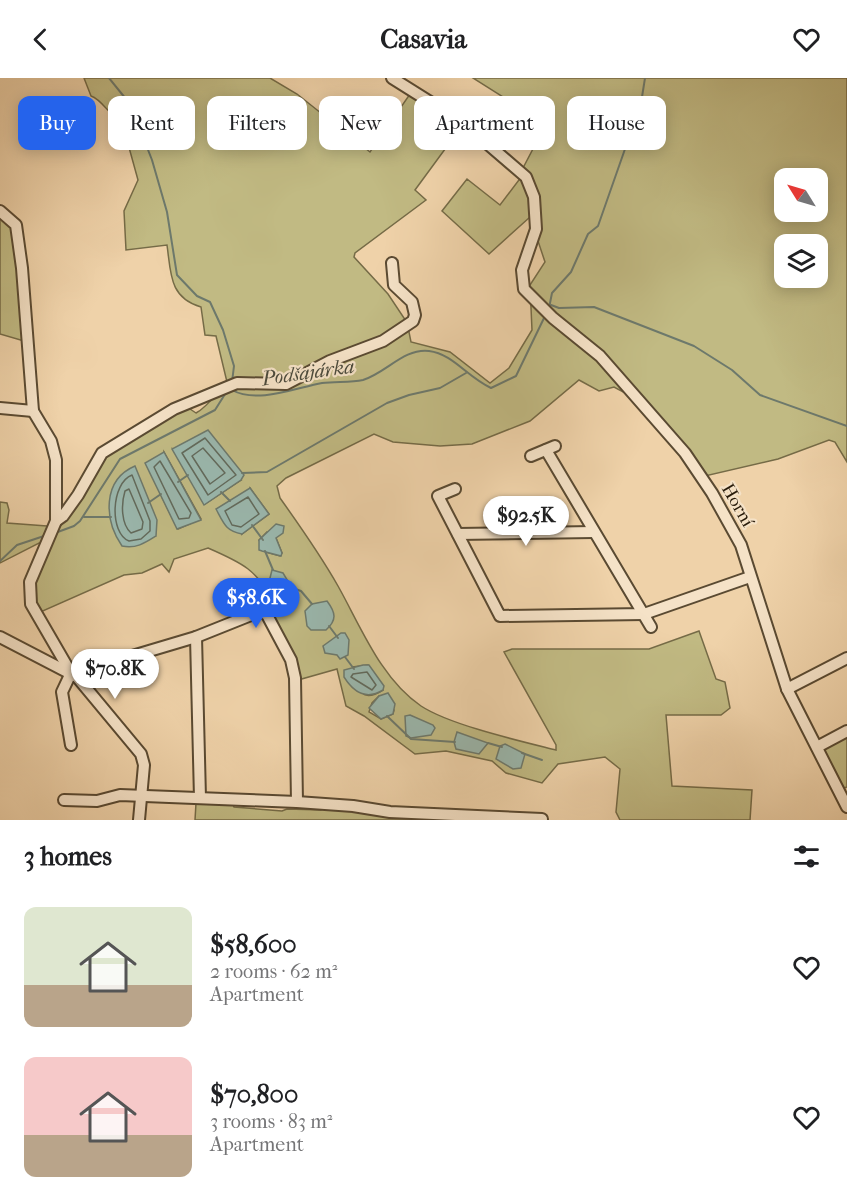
<!DOCTYPE html>
<html lang="en">
<head>
<meta charset="utf-8">
<style>
  :root { --surface:#fff; --page:#f6f6f6; --text:#202124; --muted:#757577; --accent:#2563eb }
  body { margin:0; font-family:"IM FELL French Canon",serif; background:var(--page); color:var(--text); height:100vh; display:flex; flex-direction:column; font-size:22px; white-space:nowrap }
  * { box-sizing:border-box; margin:0 }
  p { font-size:20px; color:var(--muted) }
  .icon { flex:none; width:33px; height:33px; fill:none; stroke:currentColor; stroke-width:2; stroke-linecap:round; stroke-linejoin:round }
  .map { position:relative; height:742px; overflow:hidden }
  .sheet { display:flex; flex-direction:column; background:var(--surface); flex:1 }
  .sheet>* { flex:none }
  .top-card { position:absolute; left:18px; top:18px; width:812px; height:54px; display:flex; gap:12px }
  .needle { width:39px; rotate:307deg }
  .controls { position:absolute; left:774px; top:90px; display:grid; gap:12px }
  .controls a { display:grid; place-items:center; width:54px; height:54px; border-radius:12px; background:var(--surface); box-shadow:0 3px 15px #0003; font-size:30px }
  .price { position:absolute; translate:-50% -51px; padding:0 14px; border-radius:21px; background:#fff; color:#222; font-size:20px; line-height:39px; filter:drop-shadow(0 2px 3px #0008) }
  .price::after { content:''; position:absolute; left:50%; top:36px; width:18px; height:14px; margin-left:-9px; background:inherit; clip-path:polygon(0 0,100% 0,50% 100%) }
  .price.selected { background:var(--accent); color:#fff }
  ul { padding:0; list-style:none }
  li { display:flex; align-items:center; gap:18px; height:150px; padding:0 24px }
  li span { display:grid; place-items:center; flex:none; width:168px; height:120px; border-radius:12px; color:#555 }
  li>.icon { margin-inline-start:auto }
  span .icon { width:72px; height:72px; fill:#fffc; stroke-width:1 }
  li b { font-size:26px }
  h2 { display:flex; justify-content:space-between; align-items:center; height:72px; padding:0 24px; font-size:26px }
  .chip { padding:0 21px; border-radius:12px; background:var(--surface); box-shadow:0 3px 15px #0003; font-size:21px; line-height:54px }
  .chip.selected { background:var(--accent); color:#fff }
  header { display:flex; justify-content:space-between; align-items:center; height:78px; padding:0 24px; background:var(--surface); font-size:27px; font-weight:700 }
  .map>svg:first-child { display:block }
  .green { fill:#c1ba83; stroke:#756b47; stroke-width:1.5; fill-rule:evenodd }
  .water { fill:#9ab7ad; stroke:#6d796c; stroke-width:1.5 }
  .lines { fill:none; stroke-linecap:round; stroke-linejoin:round }
  .shore { stroke:#626a5c; stroke-width:1.5 }
  .stream { stroke:#6d796c; stroke-width:2 }
  .minor-casing { stroke:#5a4a32; stroke-width:14 }
  .minor { stroke:#f5e2c7; stroke-width:10 }
  .labels { text-anchor:middle; stroke-width:4.5; stroke-linejoin:round; paint-order:stroke }
  .street-label { font-size:18px; fill:#291c0b; stroke:#f5e2c7 }
  .water-label { font-size:20px; font-style:italic; fill:#4b4a3c; stroke:#f5e2c7 }
</style>
</head>
<body>
<header><svg class="icon" aria-label="back" viewBox="0 0 24 24"><path d="M15 5l-7 7 7 7"/></svg>Casavia<svg class="icon" aria-label="heart" viewBox="0 0 24 24"><path d="M12 20l-8-8c-3-5 5-10 8-4 3-6 11-1 8 4z"/></svg></header>
<div class="map">
<svg width="847" height="742" viewBox="0 0 847 742">
  <rect width="100%" height="100%" fill="#efd2a9"/>
  <filter id="stains"><feTurbulence type="fractalNoise" baseFrequency=".00333" numOctaves="4"/><feColorMatrix values="0 0 0 0 .2 0 0 0 0 .09 0 0 0 0 .02 0 0 0 .5 -.17"/></filter>
  <radialGradient id="worn" r=".72"><stop offset=".6" stop-color="#630" stop-opacity="0"/><stop offset="1" stop-color="#630" stop-opacity=".3"/></radialGradient>
  <g class="green">
    <path d="M84,0H270L297,16L370,74L410,16L462,48L415,112L426,122L355,175L354,179L388,216L406,243L381,259L314,285L319,287L408,249L411,264L450,274L490,305L509,290L532,252L530,207L545,184L530,139L489,176L442,133L467,101L500,127L525,94L523,90L546,46L473,0H847V384L835,364L829,362L778,381L705,398L652,329L614,309L599,313L579,302L530,343L472,366L440,368L393,364L374,356L286,400L277,408L280,420C300,448 321,478 338,508C361,549 381,601 421,628C450,647 520,663 556,672V667L504,574L512,571H649L699,553L716,601L725,604L730,630L721,637H666L672,708L752,712L750,742H620L616,734L620,691L605,679L558,686L542,705L506,695L492,683L446,673L415,676L364,638L346,628L337,591L298,602L289,572L266,529L277,525C254,491 245,486 208,470L174,481L169,494L162,486L142,495L124,497L36,536L31,508L46,468L39,465L0,485V424L7,425L9,432L7,445L47,448L56,443L101,374L187,329L196,335C209,328 216,315 227,304L216,258L205,257L201,229C169,220 171,195 167,167L126,172L124,133L138,102L122,44C109,38 103,22 91,18ZM784,100H818V134H784ZM784,166H818V200H784ZM173,371L241,402L205,426ZM164,374L201,441L178,451L162,419ZM250,410L269,436L242,456ZM267,454L276,460L282,475L280,478L266,474L259,462ZM368,587L383,612C359,627 358,609 353,589ZM379,618L394,632L393,636L381,641L369,634L372,625Z"/>
    <polygon points="0,137 11,147 15,160 24,263 0,256"/>
    <polygon points="847,655 847,709 844,710 822,668"/>
    <polygon points="196,725 233,726 234,729 282,733 287,731 321,732 322,729 514,742 195,742"/>
  </g>
  <g class="water">
    <polygon points="208,352 244,397 241,402 204,427 172,371"/>
    <polygon points="164,374 201,442 177,451 145,385"/>
    <path d="M135,388L157,442L156,458C145,465 136,471 122,468C104,442 102,402 135,388Z"/>
    <path d="M250,410L269,436L242,456C226,453 224,446 216,431Z"/>
    <polygon points="276,446 284,448 283,455 276,460 282,475 281,478 262,473 259,472 259,462"/>
    <polygon points="272,492 283,495 289,505 286,512 275,511 270,500"/>
    <path d="M327,523C336,535 337,542 326,552H311L307,548L305,533L312,526Z"/>
    <polygon points="341,555 345,555 349,562 348,577 340,581 337,577 325,575 323,568"/>
    <path d="M363,587H369L384,608L383,612C367,622 354,615 344,599V592Z"/>
    <polygon points="388,615 395,626 393,636 381,641 369,630 379,618"/>
    <polygon points="410,637 433,647 435,650 431,657 411,660 406,658 405,638"/>
    <polygon points="457,654 488,665 479,676 456,671 454,664"/>
    <polygon points="505,666 525,676 521,690 513,691 496,681 500,668"/>
  </g>
  <g class="lines">
    <g class="shore">
      <polygon points="205,360 236,397 208,417 182,375"/>
      <polygon points="203,370 225,395 210,406 192,378"/>
      <polygon points="160,383 191,435 189,440 179,441 154,389"/>
      <path d="M132,397L150,443V453L141,461L129,463C109,455 111,405 132,397Z"/>
      <path d="M129,411L143,444L142,451L131,455C121,446 121,426 125,413Z"/>
      <polygon points="248,419 259,436 241,449 232,447 225,433"/>
      <polygon points="367,594 376,607 372,612 351,599 353,596"/>
    </g>
    <g class="stream">
      <polyline points="109,0 130,26 152,82 167,134 177,197 197,218 210,224 223,252 234,288 232,304"/>
      <polyline points="551,227 559,230 594,229 694,268 732,292 760,317 847,348"/>
      <polyline points="549,230 552,215 571,194 588,156 598,148 625,71 640,55 645,35 642,19 645,0"/>
      <path d="M232,312C257,326 295,310 322,305C335,303 350,305 363,302C386,295 404,270 429,273C453,276 467,299 491,310L516,298L545,238"/>
      <polyline points="242,395 267,394 387,325 409,317 440,310 466,295"/>
      <polyline points="178,404 188,397"/>
      <polyline points="221,414 230,423"/>
      <polyline points="148,425 161,416"/>
      <polyline points="84,439 111,439"/>
      <polyline points="252,447 263,462"/>
      <polyline points="55,455 74,448 80,443 120,381 215,332 227,313"/>
      <polyline points="265,473 273,492"/>
      <polyline points="0,483 17,467 47,457"/>
      <polyline points="287,508 301,513 312,526"/>
      <polyline points="329,548 338,560"/>
      <polyline points="345,579 354,591"/>
      <polyline points="387,638 411,661 455,664"/>
      <polyline points="488,665 502,669"/>
      <polyline points="522,675 542,682"/>
    </g>
    <defs>
      <g id="minor">
        <polyline points="392,0 462,44 526,99 534,119 536,151 522,192 524,211 553,240 600,278 685,375 712,415 741,467 787,611 847,729"/>
        <polyline points="0,133 16,147 22,190 33,333 51,363 56,382 56,443 30,504 31,526 71,595 62,614 71,667"/>
        <polyline points="0,330 33,333"/>
        <polyline points="546,372 651,549"/>
        <polyline points="531,378 555,368"/>
        <polyline points="455,411 438,418 500,538 644,536 750,499"/>
        <polyline points="56,443 63,438 78,417 102,375 174,331 237,305 286,306 330,283 383,263 413,243 415,237 412,224 394,207 392,185"/>
        <polyline points="458,456 594,454"/>
        <polyline points="0,559 77,599 141,676 144,687 139,742"/>
        <polyline points="196,559 200,720"/>
        <polyline points="77,599 102,587 196,559 261,533 267,537 291,582 295,600 297,724"/>
        <polyline points="787,611 847,580"/>
        <polyline points="817,669 847,653"/>
        <polyline points="64,722 97,723 120,717 297,724 353,728 390,734 542,741"/>
      </g>
    </defs>
    <use href="#minor" class="minor-casing"/>
    <use href="#minor" class="minor"/>
  </g>
  <g class="labels">
    <g class="street-label">
      <text transform="translate(738 427) rotate(60)" y="6">Horní</text>
    </g>
    <g class="water-label">
      <text transform="translate(308 294) rotate(-8)" y="7">Podšajárka</text>
    </g>
  </g>
  <rect width="100%" height="100%" filter="url(#stains)"/>
  <rect width="100%" height="100%" fill="url(#worn)"/>
</svg>
<div class="controls">
<a><svg class="needle" viewBox="-14 -14 28 28"><path d="M0-13l5 13h-10z" fill="#e53935"/><path d="M0 13l5-13h-10z" fill="#757577"/></svg></a>
<a><svg class="icon" aria-label="layers" viewBox="0 0 24 24"><path d="M12 4l9 5-9 5-9-5zM3 14l9 5 9-5"/></svg></a>
</div>
<b class="price" style="left:526px;top:469px">$92.5K</b>
<b class="price selected" style="left:256px;top:551px">$58.6K</b>
<b class="price" style="left:115px;top:622px">$70.8K</b>
<div class="top-card">
<a class="chip selected">Buy</a>
<a class="chip">Rent</a>
<a class="chip">Filters</a>
<a class="chip">New</a>
<a class="chip">Apartment</a>
<a class="chip">House</a>
</div>
</div>
<section class="sheet">
<h2>3 homes<svg class="icon" aria-label="filters" viewBox="0 0 24 24"><path d="M4 7h16M4 17h16"/><circle cx="9" cy="7" r="2"/><circle cx="15" cy="17" r="2"/></svg></h2>
<ul>
<li><span style="background:linear-gradient(#dfe7d0 65%,#b9a48a 0)"><svg class="icon" aria-label="home" viewBox="0 0 24 24"><path d="M3 11l9-7 9 7M6 9v11h12V9"/></svg></span><div><b>$58,600</b><p>2 rooms · 62 m²</p><p>Apartment</p></div><svg class="icon" aria-label="heart" viewBox="0 0 24 24"><path d="M12 20l-8-8c-3-5 5-10 8-4 3-6 11-1 8 4z"/></svg></li>
<li><span style="background:linear-gradient(#f6c9c9 65%,#b9a48a 0)"><svg class="icon" aria-label="home" viewBox="0 0 24 24"><path d="M3 11l9-7 9 7M6 9v11h12V9"/></svg></span><div><b>$70,800</b><p>3 rooms · 83 m²</p><p>Apartment</p></div><svg class="icon" aria-label="heart" viewBox="0 0 24 24"><path d="M12 20l-8-8c-3-5 5-10 8-4 3-6 11-1 8 4z"/></svg></li>
</ul>
</section>
</body>
</html>
